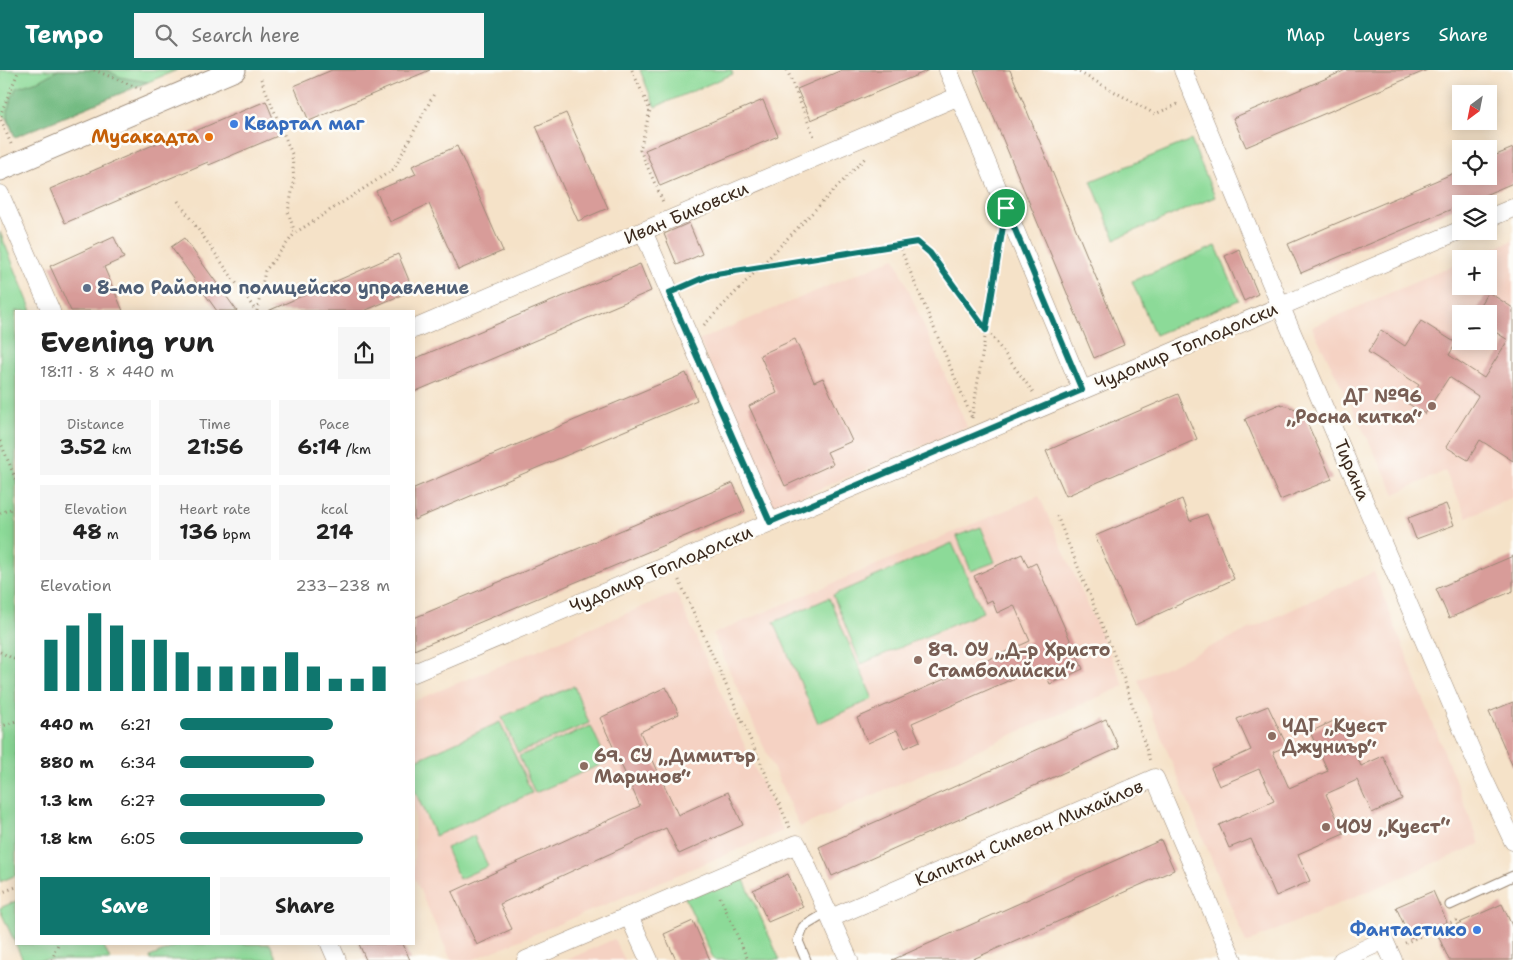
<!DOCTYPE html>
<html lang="en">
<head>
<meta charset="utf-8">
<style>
	:root { --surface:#fff; --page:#f6f6f6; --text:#222; --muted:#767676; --accent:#0f766e }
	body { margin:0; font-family:"Shantell Sans",sans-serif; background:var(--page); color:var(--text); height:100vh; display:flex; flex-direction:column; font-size:19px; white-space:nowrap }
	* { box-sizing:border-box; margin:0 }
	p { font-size:16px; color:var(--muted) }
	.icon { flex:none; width:28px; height:28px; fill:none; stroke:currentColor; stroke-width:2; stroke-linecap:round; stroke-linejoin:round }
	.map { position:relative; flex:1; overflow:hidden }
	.panel { position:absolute; left:15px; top:240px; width:400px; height:635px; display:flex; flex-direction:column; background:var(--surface); border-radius:0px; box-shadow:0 2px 12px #0003 }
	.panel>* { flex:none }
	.needle { width:32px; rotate:212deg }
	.fabs { position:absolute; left:1452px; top:15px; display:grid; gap:10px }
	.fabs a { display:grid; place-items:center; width:45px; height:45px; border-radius:0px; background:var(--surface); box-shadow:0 2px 12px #0003; font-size:25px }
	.pin { position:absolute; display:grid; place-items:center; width:42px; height:42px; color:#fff; margin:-21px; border:2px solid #fff; border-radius:50%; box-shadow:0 1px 5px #0007 }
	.round { display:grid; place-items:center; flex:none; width:52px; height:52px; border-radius:0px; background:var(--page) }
	.overview { display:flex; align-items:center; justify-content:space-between; height:85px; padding:0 25px }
	h1 { font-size:28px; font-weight:700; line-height:38px }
	.metrics { display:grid; grid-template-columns:repeat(3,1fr); gap:8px; height:85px; padding:5px 25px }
	.metrics div { display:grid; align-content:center; border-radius:0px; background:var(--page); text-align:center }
	.metrics b { font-size:21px; font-weight:700 }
	.metrics small { font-size:14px; font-weight:400 }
	.metrics p { font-size:14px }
	.chart { height:140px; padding:10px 25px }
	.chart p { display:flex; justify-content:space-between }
	.chart svg { width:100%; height:90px; margin-top:5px; stroke:var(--accent); stroke-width:6 }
	.action { display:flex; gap:10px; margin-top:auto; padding:10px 25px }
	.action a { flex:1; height:58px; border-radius:0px; background:var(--accent); color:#fff; font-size:20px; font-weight:700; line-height:58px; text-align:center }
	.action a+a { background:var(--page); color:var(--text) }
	ul { padding:0 25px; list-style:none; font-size:16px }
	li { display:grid; grid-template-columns:80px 60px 1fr; align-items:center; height:38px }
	li i { height:12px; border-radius:6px; background:var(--accent) }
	header { display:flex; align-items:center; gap:30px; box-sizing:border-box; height:70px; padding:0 25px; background:var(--accent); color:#fff }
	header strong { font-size:24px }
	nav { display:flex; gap:28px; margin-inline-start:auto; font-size:18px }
	.search { width:350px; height:45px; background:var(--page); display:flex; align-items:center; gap:12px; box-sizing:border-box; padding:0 18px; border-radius:0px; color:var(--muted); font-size:19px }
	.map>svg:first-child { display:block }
</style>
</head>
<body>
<header>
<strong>Tempo</strong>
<div class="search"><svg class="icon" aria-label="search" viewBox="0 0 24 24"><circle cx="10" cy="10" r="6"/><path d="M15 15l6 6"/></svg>Search here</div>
<nav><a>Map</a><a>Layers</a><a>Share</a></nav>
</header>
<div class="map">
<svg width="1513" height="890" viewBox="0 0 1513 890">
	<rect width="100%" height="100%" fill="#fdfcf7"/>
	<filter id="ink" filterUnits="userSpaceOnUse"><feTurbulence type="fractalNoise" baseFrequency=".02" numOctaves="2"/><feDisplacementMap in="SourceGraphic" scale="10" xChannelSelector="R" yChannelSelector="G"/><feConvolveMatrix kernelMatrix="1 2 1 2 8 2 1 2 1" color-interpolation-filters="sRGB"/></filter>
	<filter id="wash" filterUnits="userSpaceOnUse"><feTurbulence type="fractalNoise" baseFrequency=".0096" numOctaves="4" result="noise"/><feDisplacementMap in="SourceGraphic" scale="20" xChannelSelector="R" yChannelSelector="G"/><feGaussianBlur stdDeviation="1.12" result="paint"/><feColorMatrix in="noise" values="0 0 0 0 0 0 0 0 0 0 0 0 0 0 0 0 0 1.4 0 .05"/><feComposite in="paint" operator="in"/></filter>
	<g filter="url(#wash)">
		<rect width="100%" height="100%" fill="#f5e2c8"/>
		<g fill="#f5d2c3" fill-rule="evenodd">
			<path d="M1513,170V427L1467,447L1445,401L1395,424L1312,257L1461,192V216H1489V189H1469ZM1461,244H1489V271H1461Z"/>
			<polygon points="895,188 967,357 771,439 699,270"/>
			<polygon points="1039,426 1124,616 800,757 713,564"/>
			<polygon points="1374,502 1480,774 1246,873 1138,610"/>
			<polygon points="676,523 783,761 472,890 451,890 414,807 414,631"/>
			<polygon points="614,869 625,890 567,890"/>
		</g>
		<g fill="#8cda98" stroke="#64825b">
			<polygon points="0,0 177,0 15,67 7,48 0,43"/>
			<polygon points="640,0 731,0 733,4 655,37"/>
			<polygon points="1191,70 1215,127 1115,169 1091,111"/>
			<polygon points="0,162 32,241 16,241 16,805 0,812"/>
			<polygon points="1216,176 1239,230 1155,265 1132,211"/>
			<polygon points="981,457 995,492 971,501 957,466"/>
			<polygon points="952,473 983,542 861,594 833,525"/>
			<polygon points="829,528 873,629 818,653 774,552"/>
			<polygon points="574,616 589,653 518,683 502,647"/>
			<polygon points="500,652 532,723 435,766 414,719 414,691"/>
			<polygon points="591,656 607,692 535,723 519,686"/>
			<polygon points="474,766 488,796 459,809 446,778"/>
			<polygon points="739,799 780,890 714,890 683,823"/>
			<polygon points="16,831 16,874 103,874 110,890 23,890 0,840 0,838"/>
			<polygon points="181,874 270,874 277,890 151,890 150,887"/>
		</g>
		<path fill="#71ba80" stroke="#56724f" d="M58,0H107L120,7L148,12L15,67C5,43 6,41 16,18L38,11Z"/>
		<g id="blocks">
			<g fill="#d89c99">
				<polygon points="332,0 430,0 309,51 294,16"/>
				<polygon points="842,0 929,0 811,50 797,19"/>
				<polygon points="974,0 1010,0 1124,275 1094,288"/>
				<polygon points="1346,0 1427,0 1246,77 1233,48"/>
				<polygon points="763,30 778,66 660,116 645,80"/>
				<polygon points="266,31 280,65 209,95 208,92 65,153 50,119 167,69 169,72"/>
				<polygon points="566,43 608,138 578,151 536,56"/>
				<polygon points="457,76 503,181 458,200 429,134 390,152 376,121 416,104 412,96"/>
				<polygon points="1513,78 1513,113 1301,203 1288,174 1461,100 1461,106 1489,106 1489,88"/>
				<polygon points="689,153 702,184 677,195 664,164"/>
				<polygon points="114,167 124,188 104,197 123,241 71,241 50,196"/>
				<polygon points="184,168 237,241 217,241 171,177"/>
				<polygon points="1239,179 1258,224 1244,231 1225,186"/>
				<polygon points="398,184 413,220 364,241 268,241"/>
				<polygon points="640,194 651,221 414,322 414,289"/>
				<polygon points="1488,222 1513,238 1513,391 1480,370 1468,390 1446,377 1478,326 1449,307 1425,344 1407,333 1419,315 1368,282 1381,260 1405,276 1421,251 1456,273 1449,285 1484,308 1508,270 1489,258 1489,244 1474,244"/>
				<polygon points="795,269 814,312 823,308 852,371 827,382 833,394 785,416 749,336 777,323 760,285"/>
				<polygon points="686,303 697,330 414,450 414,418"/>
				<polygon points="1178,324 1197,369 1066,426 1046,381"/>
				<polygon points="1280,334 1302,341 1332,409 1280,430 1245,349"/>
				<polygon points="733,413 745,441 414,580 414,548"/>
				<polygon points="1182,429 1190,451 1207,444 1234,509 1135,555 1095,466"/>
				<polygon points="1446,434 1454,455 1416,469 1408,448"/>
				<polygon points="1022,484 1028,497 1036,493 1083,599 1050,614 1042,596 912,653 920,671 905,678 897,660 868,673 857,648 1030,571 1014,535 997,543 992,530 986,533 974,506"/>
				<polygon points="1513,486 1513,521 1449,548 1436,519"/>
				<polygon points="666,617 679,644 640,662 678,745 728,722 743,755 679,784 666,758 500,834 512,859 477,875 452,822 640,736 600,648"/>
				<polygon points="1513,632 1513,697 1489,642"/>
				<polygon points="1268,636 1287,676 1273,682 1289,718 1328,701 1310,662 1340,648 1361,696 1383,686 1402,729 1372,743 1357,710 1326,724 1344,764 1298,784 1310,811 1276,826 1251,769 1229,778 1219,755 1274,731 1259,699 1219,716 1211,698 1251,680 1237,649"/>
				<polygon points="1106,649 1119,678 832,806 819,777"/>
				<polygon points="1161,770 1174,800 1102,832 971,890 892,890"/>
				<polygon points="788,804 803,837 768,852 753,820"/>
				<polygon points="1433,821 1447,852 1410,868 1396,837"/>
				<polygon points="1502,834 1513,858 1513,890 1449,890 1437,863"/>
				<polygon points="693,851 710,890 676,890 664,864"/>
				<polygon points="359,874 403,874 410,890 366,890"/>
			</g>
		</g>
	</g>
	<g filter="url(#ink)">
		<use href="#blocks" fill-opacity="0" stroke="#988673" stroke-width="1"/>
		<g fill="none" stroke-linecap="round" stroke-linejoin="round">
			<defs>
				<g id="service">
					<polyline points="1450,835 1513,806"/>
					<polyline points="806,890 798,871 803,857 828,842"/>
				</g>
				<g id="minor">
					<polyline points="948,0 1082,320"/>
					<polyline points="1183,0 1286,249 1481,703 1513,771"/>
					<polyline points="0,124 51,241"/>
					<polyline points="1489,148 1513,138"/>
					<polyline points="643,161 770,452"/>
					<polyline points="414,259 959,26"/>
					<polyline points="414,603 1461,160"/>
					<polyline points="629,846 649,890"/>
					<polyline points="831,848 1155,708 1233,890"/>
					<polyline points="330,874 337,890"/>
					<polyline points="526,890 797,774 849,890"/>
					<polyline points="1342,890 1384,870 1393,890"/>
				</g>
				<polyline id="tertiary" points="0,100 235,0"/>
			</defs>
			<use href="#service" stroke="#988673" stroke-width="11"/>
			<use href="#minor" stroke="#988673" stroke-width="19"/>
			<use href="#tertiary" stroke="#988673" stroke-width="23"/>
			<g stroke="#988673" stroke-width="3" stroke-dasharray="1 4" stroke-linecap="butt">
				<polyline points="94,0 141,19"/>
				<polyline points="632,0 650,40 640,80 663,132"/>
				<polyline points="787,0 815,69"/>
				<polyline points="1075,0 1155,44 1178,34"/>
				<polyline points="261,9 292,84 294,112 288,142 295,163"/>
				<polyline points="11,74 1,50 1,43 19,0"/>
				<polyline points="178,131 256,241"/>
				<polyline points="899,175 972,348"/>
				<polyline points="685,216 710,205 917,173 930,183 1033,322"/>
				<polyline points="257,241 265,201 295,163 394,99 434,24"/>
				<polyline points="704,255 866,87"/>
				<polyline points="972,348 1000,174"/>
				<polyline points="0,371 16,410"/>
				<polyline points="0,443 16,437"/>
				<polyline points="1057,446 1124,609 1150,691"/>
				<polyline points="679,510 790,758"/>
				<polyline points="0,582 16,590"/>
				<polyline points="0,657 16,651"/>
				<polyline points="0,823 16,817"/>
				<polyline points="720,827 748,890"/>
				<polyline points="1405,873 1456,850 1455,848"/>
				<polyline points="52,890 58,874"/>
			</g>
			<use href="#service" stroke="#fff" stroke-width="9"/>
			<use href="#minor" stroke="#fff" stroke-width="18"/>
			<use href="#tertiary" stroke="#fff" stroke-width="21"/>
		</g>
	</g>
	<g fill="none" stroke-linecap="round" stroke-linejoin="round" filter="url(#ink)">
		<defs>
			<polygon id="route" points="1006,138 1082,320 770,452 669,223 710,205 917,172 930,183 986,260"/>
		</defs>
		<use href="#route" stroke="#fff" stroke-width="10"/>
		<use href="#route" stroke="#0f766e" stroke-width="6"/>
	</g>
	<g fill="#3f7fe0" stroke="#fdfcf7" stroke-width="2">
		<circle cx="234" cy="54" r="5"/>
		<circle cx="1477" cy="860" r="5"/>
	</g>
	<circle fill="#e8710a" stroke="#fdfcf7" stroke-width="2" cx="209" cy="67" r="5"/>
	<circle fill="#5c6f8a" stroke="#fdfcf7" stroke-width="2" cx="87" cy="218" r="5"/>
	<g fill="#8d6e63" stroke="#fdfcf7" stroke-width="2">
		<circle cx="1432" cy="336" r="5"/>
		<circle cx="918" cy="590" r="5"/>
		<circle cx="1272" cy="666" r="5"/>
		<circle cx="584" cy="696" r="5"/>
		<circle cx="1326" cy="757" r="5"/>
	</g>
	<g text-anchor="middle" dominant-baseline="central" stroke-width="5" stroke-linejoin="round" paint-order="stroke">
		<g font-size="18" font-weight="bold" fill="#366cbe" stroke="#fdfcf7" text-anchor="start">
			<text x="244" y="54">Квартал маг</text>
			<text x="1467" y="860" text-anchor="end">Фантастико</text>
		</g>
		<g font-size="18" font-weight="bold" fill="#c56008" stroke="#fdfcf7" text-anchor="end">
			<text x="199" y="67">Мусакадта</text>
		</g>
		<g font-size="18" fill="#3b2a1e" stroke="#fdfcf7">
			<text transform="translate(686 143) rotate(-23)">Иван Биковски</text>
			<text transform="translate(1186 276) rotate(-23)">Чудомир Топлодолски</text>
			<text transform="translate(1352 400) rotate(67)">Тирана</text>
			<text transform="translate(661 499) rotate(-23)">Чудомир Топлодолски</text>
			<text transform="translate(1029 763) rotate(-23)">Капитан Симеон Михайлов</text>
		</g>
		<g font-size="18" font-weight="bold" fill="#4e5e75" stroke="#fdfcf7" text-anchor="start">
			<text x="97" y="218">8-мо Районно полицейско управление</text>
		</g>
		<g font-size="18" font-weight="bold" fill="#785e54" stroke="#fdfcf7" text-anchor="start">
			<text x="1422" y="326" text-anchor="end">ДГ №96<tspan x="1422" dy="21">„Росна китка“</tspan></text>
			<text x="928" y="580">89. ОУ „Д-р Христо<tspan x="928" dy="21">Стамболийски“</tspan></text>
			<text x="1282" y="656">ЧДГ „Куест<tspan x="1282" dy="21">Джуниър“</tspan></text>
			<text x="594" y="686">69. СУ „Димитър<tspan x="594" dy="21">Маринов“</tspan></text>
			<text x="1336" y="757">ЧОУ „Куест“</text>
		</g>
	</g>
</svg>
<div class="fabs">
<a><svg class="needle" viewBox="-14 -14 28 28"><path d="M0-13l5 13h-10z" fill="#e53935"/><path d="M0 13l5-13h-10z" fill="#767676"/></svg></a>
<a><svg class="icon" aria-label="locate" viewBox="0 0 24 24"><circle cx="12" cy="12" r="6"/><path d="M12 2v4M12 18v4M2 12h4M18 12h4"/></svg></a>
<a><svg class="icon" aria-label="layers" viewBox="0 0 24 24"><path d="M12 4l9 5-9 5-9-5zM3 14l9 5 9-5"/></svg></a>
<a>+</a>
<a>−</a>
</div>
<div class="pin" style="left:1006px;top:138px;background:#1e9e55"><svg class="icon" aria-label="arrive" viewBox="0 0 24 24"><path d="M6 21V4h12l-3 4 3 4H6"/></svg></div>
<section class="panel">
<div class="overview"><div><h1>Evening run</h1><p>18:11 · 8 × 440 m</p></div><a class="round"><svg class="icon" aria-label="share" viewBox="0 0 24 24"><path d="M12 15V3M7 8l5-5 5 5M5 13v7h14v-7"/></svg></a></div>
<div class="metrics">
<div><p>Distance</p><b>3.52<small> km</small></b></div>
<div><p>Time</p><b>21:56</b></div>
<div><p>Pace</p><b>6:14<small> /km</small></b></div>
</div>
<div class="metrics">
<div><p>Elevation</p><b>48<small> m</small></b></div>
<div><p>Heart rate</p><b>136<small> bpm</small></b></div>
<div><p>kcal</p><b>214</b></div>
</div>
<div class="chart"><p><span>Elevation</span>233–238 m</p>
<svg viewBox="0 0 160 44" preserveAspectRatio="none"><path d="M5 44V19M15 44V12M25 44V6M35 44V12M45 44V19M55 44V19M65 44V25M75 44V32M85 44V32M95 44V32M105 44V32M115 44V25M125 44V32M135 44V38M145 44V38M155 44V32"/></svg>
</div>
<ul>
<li><b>440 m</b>6:21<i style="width:73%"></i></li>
<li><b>880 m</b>6:34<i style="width:64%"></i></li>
<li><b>1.3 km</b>6:27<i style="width:69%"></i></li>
<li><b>1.8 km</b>6:05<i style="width:87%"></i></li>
</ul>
<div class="action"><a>Save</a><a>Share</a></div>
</section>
</div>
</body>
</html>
